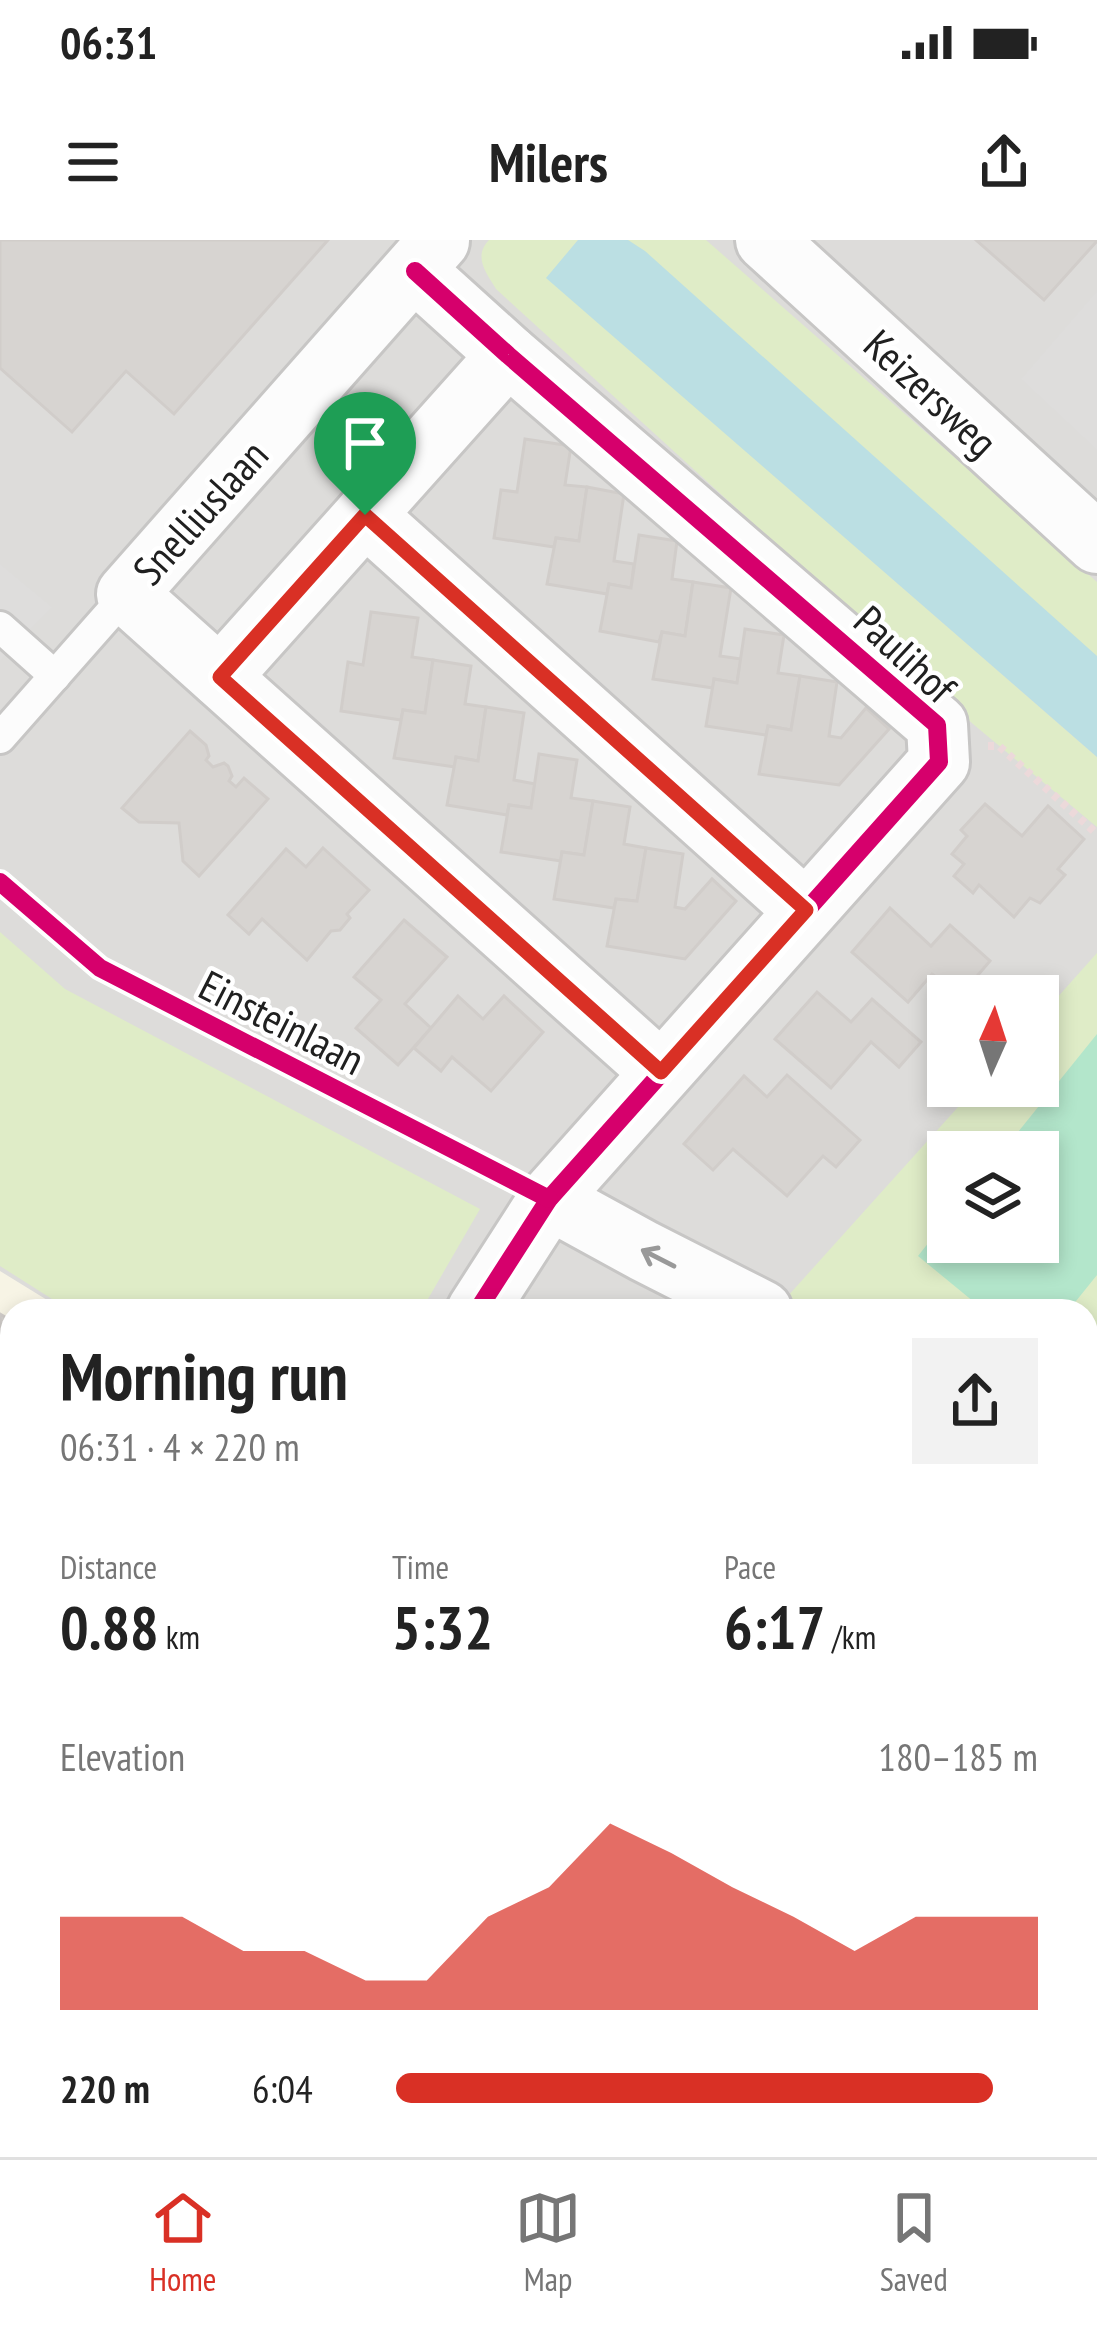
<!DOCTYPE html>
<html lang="en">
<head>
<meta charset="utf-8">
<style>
	:root { --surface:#fff; --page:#f2f2f2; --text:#222; --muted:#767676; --line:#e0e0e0; --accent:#d93025 }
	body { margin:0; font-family:"PT Sans Narrow",sans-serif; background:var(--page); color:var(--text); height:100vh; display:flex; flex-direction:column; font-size:45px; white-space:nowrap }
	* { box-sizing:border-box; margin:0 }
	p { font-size:39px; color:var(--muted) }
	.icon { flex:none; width:66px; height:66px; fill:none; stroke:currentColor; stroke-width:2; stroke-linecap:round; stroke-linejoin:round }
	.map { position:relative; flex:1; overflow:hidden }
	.panel { position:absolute; left:0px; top:1059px; width:1098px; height:858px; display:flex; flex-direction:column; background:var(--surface); border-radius:36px 36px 0 0; box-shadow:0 6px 18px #0003 }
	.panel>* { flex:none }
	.needle { width:78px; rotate:3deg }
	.buttons { position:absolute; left:927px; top:735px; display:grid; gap:24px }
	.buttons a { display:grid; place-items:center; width:132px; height:132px; border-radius:0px; background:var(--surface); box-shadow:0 6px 18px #0003; font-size:60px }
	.pin { position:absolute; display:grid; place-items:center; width:102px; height:102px; color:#fff; margin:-123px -51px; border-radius:50% 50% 50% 0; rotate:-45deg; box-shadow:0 0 12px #0007 }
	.pin .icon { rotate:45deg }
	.round { display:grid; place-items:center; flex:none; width:126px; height:126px; border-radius:0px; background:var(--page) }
	.overview { display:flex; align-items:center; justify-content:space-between; height:204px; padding:0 60px }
	h1 { font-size:66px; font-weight:800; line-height:90px }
	.metrics { display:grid; grid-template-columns:repeat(3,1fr); gap:18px; height:204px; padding:12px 60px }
	.metrics div { display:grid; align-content:center }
	.metrics b { font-size:60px; font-weight:800 }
	.metrics small { font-size:33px; font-weight:400 }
	.metrics p { font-size:33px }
	.chart { height:336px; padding:24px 60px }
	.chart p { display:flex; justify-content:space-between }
	.chart svg { width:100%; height:216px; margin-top:12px; fill:var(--accent); opacity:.7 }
	ul { padding:0 60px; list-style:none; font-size:39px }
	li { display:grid; grid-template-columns:192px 144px 1fr; align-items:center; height:90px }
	li i { height:30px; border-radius:15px; background:var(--accent) }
	.status { display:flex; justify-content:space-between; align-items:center; height:84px; padding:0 60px; background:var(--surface); direction:ltr }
	.status svg { height:33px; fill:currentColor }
	header { display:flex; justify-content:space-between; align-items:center; height:156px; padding:0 60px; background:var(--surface); font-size:54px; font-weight:800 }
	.menu { display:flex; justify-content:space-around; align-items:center; height:168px; border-top:3px solid var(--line); background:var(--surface); font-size:33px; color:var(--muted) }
	.menu a { display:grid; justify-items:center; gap:6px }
	.menu .on { color:var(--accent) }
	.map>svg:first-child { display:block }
</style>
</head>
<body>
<div class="status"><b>06:31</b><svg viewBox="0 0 49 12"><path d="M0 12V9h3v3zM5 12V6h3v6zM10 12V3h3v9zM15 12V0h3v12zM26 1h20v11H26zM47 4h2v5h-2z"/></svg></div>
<header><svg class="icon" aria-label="menu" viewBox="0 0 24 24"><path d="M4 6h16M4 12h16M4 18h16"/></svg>Milers<svg class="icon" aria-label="share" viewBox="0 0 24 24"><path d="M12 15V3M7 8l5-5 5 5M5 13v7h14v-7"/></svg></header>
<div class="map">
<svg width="1097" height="1917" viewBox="0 0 1097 1917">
	<rect width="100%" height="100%" fill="#eeece9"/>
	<path fill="#dddcda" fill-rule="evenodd" d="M0,0H1097V1917H0ZM948,756H1038V846H948ZM948,912H1038V1002H948ZM12,1071H1086V1905H12Z"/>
	<polygon fill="#f7f4e5" points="0,1031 65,1071 12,1071 12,1631 0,1652"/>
	<g fill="#dfecc7" fill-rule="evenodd">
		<path d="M489,0H578L547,38L1097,517V587L973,484L496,49C486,32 473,17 489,0Z"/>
		<polygon points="620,0 706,0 1097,342 1097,421"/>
		<polygon points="0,692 65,749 480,969 421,1071 71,1071 0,1026"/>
		<path d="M1097,713V1138L1086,1131V1071H817L787,1057L977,846H1038V779ZM948,912H1038V1002H948Z"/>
	</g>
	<polygon fill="#b3e6cb" points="1097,794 1097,1035 1068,1071 985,1071 918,1016 948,978 948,1002 1038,1002 1038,912 1002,912"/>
	<g fill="#dedddc">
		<polygon points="1097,51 1097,210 1021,139"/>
		<polygon points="0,324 52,367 0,421"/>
	</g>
	<polygon fill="#bbdfe3" points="578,0 628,0 645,11 1097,416 1097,517 546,38"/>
	<g fill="#d7d4d1" stroke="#d1cdca" stroke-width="3">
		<polygon points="0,0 328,0 174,174 126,131 72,192 0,128"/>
		<polygon points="976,0 1097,0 1097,1 1044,60"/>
		<polygon points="525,199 571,206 565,245 587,247 579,301 556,298 554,307 494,298 501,250 517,252"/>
		<polygon points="587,247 624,254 614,321 634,324 631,348 609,344 607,354 547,344 556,298 579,301"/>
		<polygon points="639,295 677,301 672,339 693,342 685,396 662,392 659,402 600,391 609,344 631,348"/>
		<polygon points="693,342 731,348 720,416 741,419 737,443 714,439 713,448 653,439 662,392 685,396"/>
		<polygon points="371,372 418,378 412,417 433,420 425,473 403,470 401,480 341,471 348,422 363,425"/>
		<polygon points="745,389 784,395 778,433 800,436 791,490 768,486 766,495 706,486 714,439 737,443"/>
		<polygon points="433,420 471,426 465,464 486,467 478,521 456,517 455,527 394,518 403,470 425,473"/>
		<polygon points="800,436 837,442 829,496 841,498 866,468 889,489 839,545 759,534 768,486 791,490"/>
		<polygon points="486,467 524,473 514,540 535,544 531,568 509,565 507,575 447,565 456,517 478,521"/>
		<polygon points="190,491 206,505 209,516 206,520 213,527 224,523 228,526 232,536 229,541 236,547 244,538 268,559 199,636 183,621 179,583 139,582 122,568"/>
		<polygon points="539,514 577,520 571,558 593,561 584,615 562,612 561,621 501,612 509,565 531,568"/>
		<polygon points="593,561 630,567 624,604 646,608 637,661 616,659 614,668 554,659 562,612 584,615"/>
		<polygon points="985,564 1022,596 1048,566 1084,599 1058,629 1065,635 1040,663 1030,658 1014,677 979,645 973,653 954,636 964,624 952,614 967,596 961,590"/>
		<polygon points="323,608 369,650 347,674 350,678 340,690 331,691 307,720 262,679 249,694 228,675 286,609 306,627"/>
		<polygon points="646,608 683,614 675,667 685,669 712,639 736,661 685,719 607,706 616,659 637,661"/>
		<polygon points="890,668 931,706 950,685 990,721 960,756 932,734 908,762 852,712"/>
		<polygon points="404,680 447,717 405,764 431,788 398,825 356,788 381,760 354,737"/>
		<polygon points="817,752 851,782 872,759 921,802 899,827 871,802 831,848 775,799"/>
		<polygon points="458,756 483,779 504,756 543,792 491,851 452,817 441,831 414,808"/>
		<polygon points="787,835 860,900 836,927 823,916 787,956 733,909 713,930 684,904 744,836 767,857"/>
		<polygon points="0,1074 12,1081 12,1375 9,1380 12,1382 12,1409 4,1422 0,1420"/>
		<polygon points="1086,1463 1097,1472 1097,1531 1086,1522"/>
		<polygon points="1086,1522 1097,1531 1097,1555 1086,1568"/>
		<polygon points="39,1905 106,1905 126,1917 37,1917 33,1914"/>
		<polygon points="721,1905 760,1905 774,1917 711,1917"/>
		<polygon points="760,1905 808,1905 798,1917 774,1917"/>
	</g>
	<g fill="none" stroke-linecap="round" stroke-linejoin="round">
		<defs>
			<g id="service">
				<polyline points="0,387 55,436"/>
				<polyline points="0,498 127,354"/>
			</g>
			<g id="minor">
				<polyline points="766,0 1097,303"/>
				<polyline points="439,1 127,354 661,832"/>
				<polyline points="415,31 508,115 937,485 939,522 549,959 477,1071"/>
				<polyline points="365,275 805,670"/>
				<polyline points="220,437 508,115"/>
				<polyline points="549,959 644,1011 762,1071"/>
				<polyline points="1086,1236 1097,1242"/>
				<polyline points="0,1818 12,1796"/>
			</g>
			<g id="tertiary">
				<polyline points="1086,1291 1097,1277"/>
				<polyline points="571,1917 581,1905"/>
			</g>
		</defs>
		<use href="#service" stroke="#c7c6c5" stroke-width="36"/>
		<use href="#minor" stroke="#c7c6c5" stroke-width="66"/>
		<use href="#tertiary" stroke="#c7c6c5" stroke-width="72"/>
		<g stroke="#ecd9da" stroke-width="8" stroke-dasharray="6 6" stroke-linecap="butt">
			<polyline points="988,506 999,506 1097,594"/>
			<polyline points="298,1905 312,1917"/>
			<polyline points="490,1911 497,1917"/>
		</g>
		<use href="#service" stroke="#fcfcfc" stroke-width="30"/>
		<use href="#minor" stroke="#fcfcfc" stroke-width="60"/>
		<use href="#tertiary" stroke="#fcfcfc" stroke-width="66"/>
		<defs>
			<g id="cycleway">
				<polyline points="415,31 508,115 937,485 939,522 549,959 477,1071"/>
				<polyline points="0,642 100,728 549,959"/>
			</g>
		</defs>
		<use href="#cycleway" stroke="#fff" stroke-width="26"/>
		<use href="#cycleway" stroke="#d6006c" stroke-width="18"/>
	</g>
	<defs><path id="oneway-shaft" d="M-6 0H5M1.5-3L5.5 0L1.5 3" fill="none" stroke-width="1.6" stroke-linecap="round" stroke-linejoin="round" transform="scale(3)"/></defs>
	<use stroke="#999" href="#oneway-shaft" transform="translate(658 1018) rotate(-153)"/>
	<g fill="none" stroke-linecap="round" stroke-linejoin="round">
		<defs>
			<polygon id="route" points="365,275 806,670 661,832 220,437"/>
		</defs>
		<use href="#route" stroke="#fff" stroke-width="24"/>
		<use href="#route" stroke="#d93025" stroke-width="15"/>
	</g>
	<g text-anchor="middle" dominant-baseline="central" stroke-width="9" stroke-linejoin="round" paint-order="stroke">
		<g font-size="42" fill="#202020" stroke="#fff">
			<text transform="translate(931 153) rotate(43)">Keizersweg</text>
			<text transform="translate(200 272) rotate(-48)">Snelliuslaan</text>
			<text transform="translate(905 414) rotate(43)">Paulihof</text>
			<text transform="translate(282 782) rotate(27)">Einsteinlaan</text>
		</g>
	</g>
</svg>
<div class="buttons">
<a><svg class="needle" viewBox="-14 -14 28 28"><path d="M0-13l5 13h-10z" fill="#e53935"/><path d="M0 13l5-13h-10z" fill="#767676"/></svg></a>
<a><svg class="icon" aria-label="layers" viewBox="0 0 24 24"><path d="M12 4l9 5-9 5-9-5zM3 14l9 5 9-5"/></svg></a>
</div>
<div class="pin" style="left:365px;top:275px;background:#1e9e55"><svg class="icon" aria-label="arrive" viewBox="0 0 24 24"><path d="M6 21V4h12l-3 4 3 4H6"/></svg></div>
<section class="panel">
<div class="overview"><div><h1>Morning run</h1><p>06:31 · 4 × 220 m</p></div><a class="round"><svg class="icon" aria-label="share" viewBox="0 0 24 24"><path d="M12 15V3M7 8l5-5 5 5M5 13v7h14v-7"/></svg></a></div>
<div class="metrics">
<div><p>Distance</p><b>0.88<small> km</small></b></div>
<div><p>Time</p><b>5:32</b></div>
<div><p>Pace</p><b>6:17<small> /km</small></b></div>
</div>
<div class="chart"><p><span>Elevation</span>180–185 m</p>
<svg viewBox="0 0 160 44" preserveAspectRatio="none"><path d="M0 44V25L10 25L20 25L30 32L40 32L50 38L60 38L70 25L80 19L90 6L100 12L110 19L120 25L130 32L140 25L150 25L160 25V44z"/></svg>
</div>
<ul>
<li><b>220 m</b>6:04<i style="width:93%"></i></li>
</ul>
</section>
</div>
<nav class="menu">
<a class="on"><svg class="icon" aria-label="home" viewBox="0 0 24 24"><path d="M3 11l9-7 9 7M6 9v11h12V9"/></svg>Home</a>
<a><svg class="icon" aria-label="map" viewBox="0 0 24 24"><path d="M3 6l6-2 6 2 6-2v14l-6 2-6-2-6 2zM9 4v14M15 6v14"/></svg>Map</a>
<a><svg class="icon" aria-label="saved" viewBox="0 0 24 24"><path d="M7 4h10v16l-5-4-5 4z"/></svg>Saved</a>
</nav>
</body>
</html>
